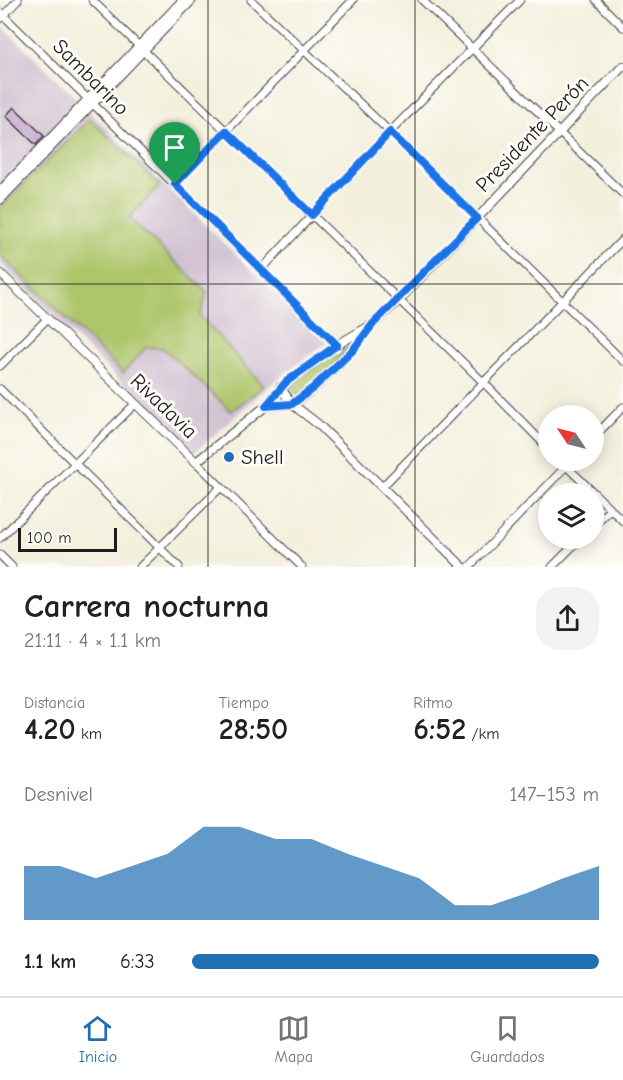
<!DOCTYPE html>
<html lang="es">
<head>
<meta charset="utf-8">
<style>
	:root { --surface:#fff; --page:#f2f2f2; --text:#202124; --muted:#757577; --line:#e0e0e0; --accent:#1f6fb2 }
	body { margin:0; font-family:"Comic Neue",sans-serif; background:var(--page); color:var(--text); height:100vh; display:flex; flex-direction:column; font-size:22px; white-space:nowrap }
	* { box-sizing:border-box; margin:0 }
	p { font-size:20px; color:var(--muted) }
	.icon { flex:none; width:33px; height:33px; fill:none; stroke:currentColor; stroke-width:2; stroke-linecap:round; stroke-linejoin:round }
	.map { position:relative; height:567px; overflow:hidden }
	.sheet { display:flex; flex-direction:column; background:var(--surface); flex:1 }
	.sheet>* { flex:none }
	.needle { width:39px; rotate:305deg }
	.fabs { position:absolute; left:538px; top:405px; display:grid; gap:12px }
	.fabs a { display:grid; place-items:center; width:66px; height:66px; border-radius:50%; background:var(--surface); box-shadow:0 3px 15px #0003; font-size:30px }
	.scale { position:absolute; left:18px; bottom:15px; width:99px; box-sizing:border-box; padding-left:6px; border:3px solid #1c1c1c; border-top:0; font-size:16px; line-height:21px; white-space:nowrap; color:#1c1c1c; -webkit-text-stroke:4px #fdfcf7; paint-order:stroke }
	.pin { position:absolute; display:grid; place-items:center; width:51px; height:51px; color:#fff; margin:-62px -26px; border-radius:50% 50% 50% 0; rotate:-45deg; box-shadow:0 0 6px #0007 }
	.pin .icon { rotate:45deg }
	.round { display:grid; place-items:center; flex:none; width:63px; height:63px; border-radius:24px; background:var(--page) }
	.summary { display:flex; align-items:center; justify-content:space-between; height:102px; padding:0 24px }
	h1 { font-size:33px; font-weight:700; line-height:45px }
	.stats { display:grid; grid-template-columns:repeat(3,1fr); gap:9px; height:102px; padding:6px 24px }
	.stats div { display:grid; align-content:center }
	.stats b { font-size:30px; font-weight:700 }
	.stats small { font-size:16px; font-weight:400 }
	.stats p { font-size:16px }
	.chart { height:168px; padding:12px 24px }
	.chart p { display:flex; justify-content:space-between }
	.chart svg { width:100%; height:108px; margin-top:6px; fill:var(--accent); opacity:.7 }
	ul { padding:0 24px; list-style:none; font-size:20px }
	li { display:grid; grid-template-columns:96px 72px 1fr; align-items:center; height:45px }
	li i { height:15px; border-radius:8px; background:var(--accent) }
	.menu { display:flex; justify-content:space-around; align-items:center; height:84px; border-top:2px solid var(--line); background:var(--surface); font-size:16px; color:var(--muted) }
	.menu a { display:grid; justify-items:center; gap:3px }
	.menu .active { color:var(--accent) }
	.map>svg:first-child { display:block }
</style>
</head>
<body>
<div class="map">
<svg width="623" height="567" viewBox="0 0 623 567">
	<rect width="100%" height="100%" fill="#fdfcf7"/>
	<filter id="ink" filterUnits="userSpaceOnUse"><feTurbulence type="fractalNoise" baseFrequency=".0167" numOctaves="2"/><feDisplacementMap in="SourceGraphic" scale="12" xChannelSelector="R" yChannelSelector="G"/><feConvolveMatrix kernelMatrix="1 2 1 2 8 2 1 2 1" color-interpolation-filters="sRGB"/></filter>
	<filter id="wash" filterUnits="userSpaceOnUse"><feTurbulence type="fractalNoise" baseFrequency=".008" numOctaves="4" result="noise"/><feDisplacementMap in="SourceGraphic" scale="24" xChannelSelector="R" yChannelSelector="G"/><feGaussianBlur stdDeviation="1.35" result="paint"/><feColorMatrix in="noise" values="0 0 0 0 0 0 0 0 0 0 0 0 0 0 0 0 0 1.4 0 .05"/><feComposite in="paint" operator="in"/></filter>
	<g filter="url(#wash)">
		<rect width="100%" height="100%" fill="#f4f0de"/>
		<polygon fill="#cfbdcf" points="0,24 326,343 275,381 194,453 0,263"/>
		<g fill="#aec56a" stroke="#657043" stroke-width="1.5">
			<polygon points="90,119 160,185 129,218 207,292 200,316 264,386 231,411 163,348 146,347 123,373 0,255 0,208"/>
			<polygon points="345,350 336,363 298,396 290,386 324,360"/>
		</g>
		<g id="blocks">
			<polygon fill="#c19bcd" points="14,107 44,136 36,145 6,116"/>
		</g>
	</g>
	<g filter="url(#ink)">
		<use href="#blocks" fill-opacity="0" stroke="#3c3c39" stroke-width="1.5"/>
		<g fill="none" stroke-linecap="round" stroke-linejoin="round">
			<defs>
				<g id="minor">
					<polyline points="92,0 484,383 549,449"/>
					<polyline points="251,0 390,132 623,361"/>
					<polyline points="422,0 623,194"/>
					<polyline points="596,0 623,27"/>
					<polyline points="0,12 337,345"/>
					<polyline points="0,19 18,0"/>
					<polyline points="175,184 353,0"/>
					<polyline points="261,270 390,132 520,0"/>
					<polyline points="0,366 47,319"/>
					<polyline points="0,389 179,567"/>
					<polyline points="594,437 623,407"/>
					<polyline points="560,460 623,521"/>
					<polyline points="196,462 302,567"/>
					<polyline points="382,487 623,239"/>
					<polyline points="594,525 610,509"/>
					<polyline points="0,538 135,404"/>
					<polyline points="0,555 12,567"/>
					<polyline points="140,567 221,487"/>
					<polyline points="469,567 572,460"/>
					<polyline points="552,567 581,538"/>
				</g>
				<g id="tertiary">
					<polyline points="0,191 183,0"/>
					<polyline points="0,200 192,0"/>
					<polyline points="0,273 196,462 266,406 287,382 337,345 373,324 399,300 623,66"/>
					<polyline points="280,387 292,404 319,425 463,567"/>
					<path d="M266,406C274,405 283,406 290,404C308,399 356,345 369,329"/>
				</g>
			</defs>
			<use href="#minor" stroke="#3c3c39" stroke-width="9"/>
			<use href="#tertiary" stroke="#3c3c39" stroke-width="10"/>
			<use href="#minor" stroke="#fff" stroke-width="7"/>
			<use href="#tertiary" stroke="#fff" stroke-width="8"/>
		</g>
	</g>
	<g fill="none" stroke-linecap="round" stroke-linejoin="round" filter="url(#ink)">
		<defs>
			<polygon id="route" points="226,131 312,215 390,132 477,218 373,324 353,350 313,388 292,404 266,406 286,382 337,345 175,184"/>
		</defs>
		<use href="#route" stroke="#fff" stroke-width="12"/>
		<use href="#route" stroke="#1a73e8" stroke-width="8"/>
	</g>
	<path fill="none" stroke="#1c1c1c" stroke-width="1.5" stroke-opacity="0.55" d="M208,0V567M415,0V567M0,284H623"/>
	<circle fill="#1f6fb2" stroke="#fdfcf7" stroke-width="2" cx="229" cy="457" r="6"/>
	<g text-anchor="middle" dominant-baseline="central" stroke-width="6" stroke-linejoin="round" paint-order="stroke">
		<g font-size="21" fill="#1c1c1c" stroke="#fdfcf7">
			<text transform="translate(91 77) rotate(45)">Sambarino</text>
			<text transform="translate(532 134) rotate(-46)">Presidente Perón</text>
			<text transform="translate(164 406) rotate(44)">Rivadavia</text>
		</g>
		<g font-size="21" fill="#1c1c1c" stroke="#fdfcf7" text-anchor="start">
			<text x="241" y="457">Shell</text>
		</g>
	</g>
</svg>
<div class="fabs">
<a><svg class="needle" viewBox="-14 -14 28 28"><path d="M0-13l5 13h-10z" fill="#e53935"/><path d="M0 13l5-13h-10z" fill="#757577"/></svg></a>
<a><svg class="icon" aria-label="layers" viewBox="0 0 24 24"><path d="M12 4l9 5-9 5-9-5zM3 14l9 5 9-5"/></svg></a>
</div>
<div class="scale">100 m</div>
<div class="pin" style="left:175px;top:184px;background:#1e9e55"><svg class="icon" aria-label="arrive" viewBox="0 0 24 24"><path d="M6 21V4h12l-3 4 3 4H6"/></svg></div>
</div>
<section class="sheet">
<div class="summary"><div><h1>Carrera nocturna</h1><p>21:11 · 4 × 1.1 km</p></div><a class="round"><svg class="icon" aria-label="share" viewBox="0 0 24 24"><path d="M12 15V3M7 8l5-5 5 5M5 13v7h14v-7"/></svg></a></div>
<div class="stats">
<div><p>Distancia</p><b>4.20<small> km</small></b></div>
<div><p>Tiempo</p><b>28:50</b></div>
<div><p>Ritmo</p><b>6:52<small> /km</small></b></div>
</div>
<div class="chart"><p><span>Desnivel</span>147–153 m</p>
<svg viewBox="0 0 160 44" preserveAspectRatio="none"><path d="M0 44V22L10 22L20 27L30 22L40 17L50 6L60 6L70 11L80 11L90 17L100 22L110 27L120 38L130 38L140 33L150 27L160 22V44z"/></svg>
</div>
<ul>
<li><b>1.1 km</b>6:33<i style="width:100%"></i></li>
</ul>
</section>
<nav class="menu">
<a class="active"><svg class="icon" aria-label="home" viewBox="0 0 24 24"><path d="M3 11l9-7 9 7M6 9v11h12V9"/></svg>Inicio</a>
<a><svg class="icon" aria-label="map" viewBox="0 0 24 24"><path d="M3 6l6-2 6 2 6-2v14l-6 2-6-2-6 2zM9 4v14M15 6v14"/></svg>Mapa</a>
<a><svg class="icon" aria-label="saved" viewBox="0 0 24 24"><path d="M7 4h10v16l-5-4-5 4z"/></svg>Guardados</a>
</nav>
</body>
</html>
